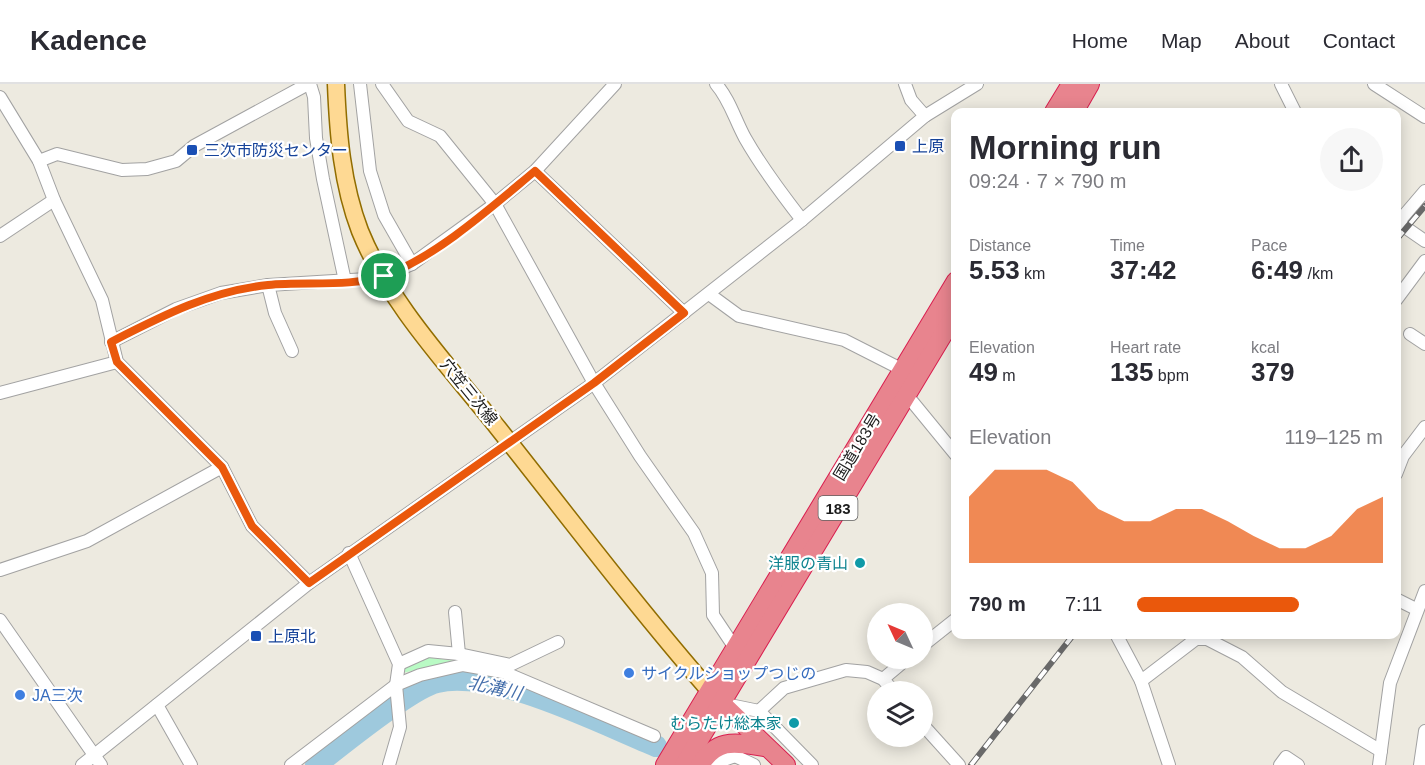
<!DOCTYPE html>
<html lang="en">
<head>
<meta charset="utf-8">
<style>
	:root { --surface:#fff; --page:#f7f7f7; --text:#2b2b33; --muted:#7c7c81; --line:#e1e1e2; --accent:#ea580c }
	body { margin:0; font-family:Arial,"Noto Sans JP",sans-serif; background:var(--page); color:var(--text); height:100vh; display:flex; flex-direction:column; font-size:22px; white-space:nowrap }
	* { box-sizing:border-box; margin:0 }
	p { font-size:20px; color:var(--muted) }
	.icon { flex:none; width:33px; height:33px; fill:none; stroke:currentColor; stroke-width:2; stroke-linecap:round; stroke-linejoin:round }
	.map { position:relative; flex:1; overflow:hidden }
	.side { position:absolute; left:951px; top:24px; width:450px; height:531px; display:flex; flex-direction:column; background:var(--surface); border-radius:12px; box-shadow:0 3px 15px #0003 }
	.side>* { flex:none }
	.needle { width:39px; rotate:314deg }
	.buttons { position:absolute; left:867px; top:519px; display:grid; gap:12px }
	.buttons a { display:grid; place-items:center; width:66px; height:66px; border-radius:50%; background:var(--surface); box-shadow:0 3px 15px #0003; font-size:30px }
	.pin { position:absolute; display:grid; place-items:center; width:51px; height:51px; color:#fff; margin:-26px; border:3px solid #fff; border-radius:50%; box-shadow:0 2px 6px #0007 }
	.round { display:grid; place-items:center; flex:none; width:63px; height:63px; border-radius:32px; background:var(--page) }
	.summary { display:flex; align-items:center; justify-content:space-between; height:102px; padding:0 18px }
	h1 { font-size:33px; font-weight:700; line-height:45px }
	.figures { display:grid; grid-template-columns:repeat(3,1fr); gap:9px; height:102px; padding:6px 18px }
	.figures div { display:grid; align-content:center }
	.figures b { font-size:26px; font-weight:700 }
	.figures small { font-size:16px; font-weight:400 }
	.figures p { font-size:16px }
	.chart { height:168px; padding:12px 18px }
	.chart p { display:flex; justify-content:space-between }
	.chart svg { width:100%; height:108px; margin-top:6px; fill:var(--accent); opacity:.7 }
	ul { padding:0 18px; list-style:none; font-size:20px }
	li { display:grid; grid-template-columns:96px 72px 1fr; align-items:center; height:45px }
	li i { height:15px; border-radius:8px; background:var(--accent) }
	header { display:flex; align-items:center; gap:36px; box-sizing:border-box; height:84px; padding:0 30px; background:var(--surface); border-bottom:2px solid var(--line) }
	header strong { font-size:28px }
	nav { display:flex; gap:33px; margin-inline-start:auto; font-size:21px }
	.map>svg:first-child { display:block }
</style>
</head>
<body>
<header>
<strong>Kadence</strong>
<nav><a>Home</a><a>Map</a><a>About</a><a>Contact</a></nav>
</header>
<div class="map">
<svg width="1425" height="681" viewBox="0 0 1425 681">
	<rect width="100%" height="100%" fill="#edeae0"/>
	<polygon fill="#b9fac4" points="424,573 456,577 398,590 399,580"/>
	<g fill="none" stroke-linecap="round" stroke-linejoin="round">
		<path stroke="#9ec9dd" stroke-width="22" d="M316,681C340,662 411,604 437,598C493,584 602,640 656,662"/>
		<defs>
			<g id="minor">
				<polyline points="310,0 314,13 316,54 323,95 345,197"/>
				<polyline points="360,0 370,87 384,131 412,180"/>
				<polyline points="382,0 408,37 440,52 495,120 594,299 640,372 694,449 712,489 713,531 735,564"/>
				<path d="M716,0C730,16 735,36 745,54C762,84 781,109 802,136"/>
				<polyline points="905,0 911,16 925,32"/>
				<polyline points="1281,0 1295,28"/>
				<polyline points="1374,0 1425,33"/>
				<polyline points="0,13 39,77 54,116 102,216 117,278 222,383 252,442 309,499"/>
				<polyline points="39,77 57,70 122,86 147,85 176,77 194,62 308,0"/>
				<polyline points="535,87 684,229"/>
				<polyline points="1396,137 1425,157"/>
				<polyline points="1396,141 1425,107"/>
				<polyline points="0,152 54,116"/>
				<polyline points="268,201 275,229 292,267"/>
				<polyline points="709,210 739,232 844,256 909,289"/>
				<polyline points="1396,216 1425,177"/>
				<polyline points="1410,250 1425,260"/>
				<polyline points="111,258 176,225 221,209 268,201 367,195 384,192 412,180 495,120 535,87 615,0"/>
				<polyline points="0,309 117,278"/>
				<polyline points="906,310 956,371"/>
				<polyline points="1396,390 1403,372 1425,343"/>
				<polyline points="349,469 399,580 396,601 400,643 389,681"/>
				<polyline points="0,486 87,457 222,383"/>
				<polyline points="1396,515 1416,525"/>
				<polyline points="455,528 459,570"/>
				<polyline points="0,536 101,681"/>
				<polyline points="1116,550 1141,597 1196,555 1207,555 1242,573 1282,608 1381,667"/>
				<polyline points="922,562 956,535"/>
				<polyline points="399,580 428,567 459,570 510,581 558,558"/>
				<polyline points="883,595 908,574"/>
				<polyline points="1141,597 1169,681"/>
				<polyline points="725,620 759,627 812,681"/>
				<polyline points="157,621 191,681"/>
				<polyline points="759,627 784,604 846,586 867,588 883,595 894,608"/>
				<polyline points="922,640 959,681"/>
				<polyline points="82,681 309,499 594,299 802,136 925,32 977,0"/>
				<polyline points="291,681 396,601 420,591 463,581 503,588 654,652"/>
				<polyline points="710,681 735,672 754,681"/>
				<polyline points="1280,681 1286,673 1298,681"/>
				<polyline points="1379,681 1390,599 1425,507"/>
				<polyline points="1420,681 1425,647"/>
			</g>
			<path id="major" d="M336,0C338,50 342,100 360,147C390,221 449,282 498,344C567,431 635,521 708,605"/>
			<g id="highway">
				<polyline points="1054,28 1071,0"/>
				<polyline points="1074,28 1090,0"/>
				<polyline points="713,611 786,681"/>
				<polyline points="665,681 956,197"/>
				<polyline points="684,681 956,229"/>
				<path d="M700,681C718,653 736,659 765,663"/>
			</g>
		</defs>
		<use href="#minor" stroke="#a2a2a2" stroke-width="14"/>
		<use href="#major" stroke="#916d00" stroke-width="19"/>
		<use href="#highway" stroke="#d91e4f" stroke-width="20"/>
		<use href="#minor" stroke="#fff" stroke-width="12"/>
		<use href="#major" stroke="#fed993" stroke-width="16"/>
		<use href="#highway" stroke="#e8848e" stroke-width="18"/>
		<defs>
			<g id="rail">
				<polyline points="1396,156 1425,122"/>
				<polyline points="971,681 1074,550"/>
			</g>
		</defs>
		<use href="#rail" stroke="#696969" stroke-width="6"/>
		<use href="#rail" stroke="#fff" stroke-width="4" stroke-dasharray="11" stroke-linecap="butt"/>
	</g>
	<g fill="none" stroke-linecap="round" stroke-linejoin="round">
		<defs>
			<path id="route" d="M535,87L684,229L594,299L309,499L252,442L222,383L117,278L111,258C162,232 210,207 268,201C306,197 350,204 386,191C436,173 494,121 535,87Z"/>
		</defs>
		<use href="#route" stroke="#fff" stroke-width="12"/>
		<use href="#route" stroke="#ea580c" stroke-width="8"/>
	</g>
	<g fill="#1a4fb4" stroke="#fff" stroke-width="2">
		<rect x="894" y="56" width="12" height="12" rx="3"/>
		<rect x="186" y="60" width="12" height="12" rx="3"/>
		<rect x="250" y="546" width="12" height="12" rx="3"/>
	</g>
	<g fill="#0f9aa8" stroke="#fff" stroke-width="2">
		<circle cx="860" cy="479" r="6"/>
		<circle cx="794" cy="639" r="6"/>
	</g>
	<g fill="#3f7fe0" stroke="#fff" stroke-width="2">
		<circle cx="629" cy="589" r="6"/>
		<circle cx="20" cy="611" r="6"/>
	</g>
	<g text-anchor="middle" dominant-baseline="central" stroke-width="4.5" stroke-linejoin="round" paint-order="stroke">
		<rect fill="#fff" stroke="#5f5f5f" stroke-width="1.5" x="818.5" y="412" width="39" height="24" rx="4.5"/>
		<g font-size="15" font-weight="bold" fill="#1b1b1b">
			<text x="838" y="424">183</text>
		</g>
		<g font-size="16" fill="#164399" stroke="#fff" text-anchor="start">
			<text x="912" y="62">上原</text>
			<text x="204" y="66">三次市防災センター</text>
			<text x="268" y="552">上原北</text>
		</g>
		<g font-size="16" fill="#1b1b1b" stroke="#fff">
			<text transform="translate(469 308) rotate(51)">穴笠三次線</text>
			<text transform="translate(857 363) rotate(-59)">国道183号</text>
		</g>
		<g font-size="16" fill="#0d838f" stroke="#fff" text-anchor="end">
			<text x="848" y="479">洋服の青山</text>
			<text x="782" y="639">むらたけ総本家</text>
		</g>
		<g font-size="16" fill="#366cbe" stroke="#fff" text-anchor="start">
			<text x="641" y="589">サイクルショップつじの</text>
			<text x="32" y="611">JA三次</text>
		</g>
		<g font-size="18" font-style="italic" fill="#4670ac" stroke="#fff">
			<text transform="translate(495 604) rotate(13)">北溝川</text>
		</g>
	</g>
</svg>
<div class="buttons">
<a><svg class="needle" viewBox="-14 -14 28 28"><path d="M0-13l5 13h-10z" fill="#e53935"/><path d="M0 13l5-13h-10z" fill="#7c7c81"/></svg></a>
<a><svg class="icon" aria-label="layers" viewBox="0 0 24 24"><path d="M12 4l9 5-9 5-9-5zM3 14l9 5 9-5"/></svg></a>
</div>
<div class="pin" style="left:384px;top:192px;background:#1e9e55"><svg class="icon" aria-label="arrive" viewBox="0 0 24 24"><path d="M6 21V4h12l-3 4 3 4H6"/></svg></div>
<section class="side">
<div class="summary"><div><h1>Morning run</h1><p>09:24 · 7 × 790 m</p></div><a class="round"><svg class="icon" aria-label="share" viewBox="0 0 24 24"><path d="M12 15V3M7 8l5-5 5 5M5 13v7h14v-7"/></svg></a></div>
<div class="figures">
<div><p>Distance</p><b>5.53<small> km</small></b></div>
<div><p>Time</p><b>37:42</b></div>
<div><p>Pace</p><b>6:49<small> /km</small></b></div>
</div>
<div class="figures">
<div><p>Elevation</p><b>49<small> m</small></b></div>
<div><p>Heart rate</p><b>135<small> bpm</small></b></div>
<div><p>kcal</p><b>379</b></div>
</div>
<div class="chart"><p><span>Elevation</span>119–125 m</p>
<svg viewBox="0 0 160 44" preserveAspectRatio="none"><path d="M0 44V17L10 6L20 6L30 6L40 11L50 22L60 27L70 27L80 22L90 22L100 27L110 33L120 38L130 38L140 33L150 22L160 17V44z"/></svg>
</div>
<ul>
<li><b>790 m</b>7:11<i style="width:66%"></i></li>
</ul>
</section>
</div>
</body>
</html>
